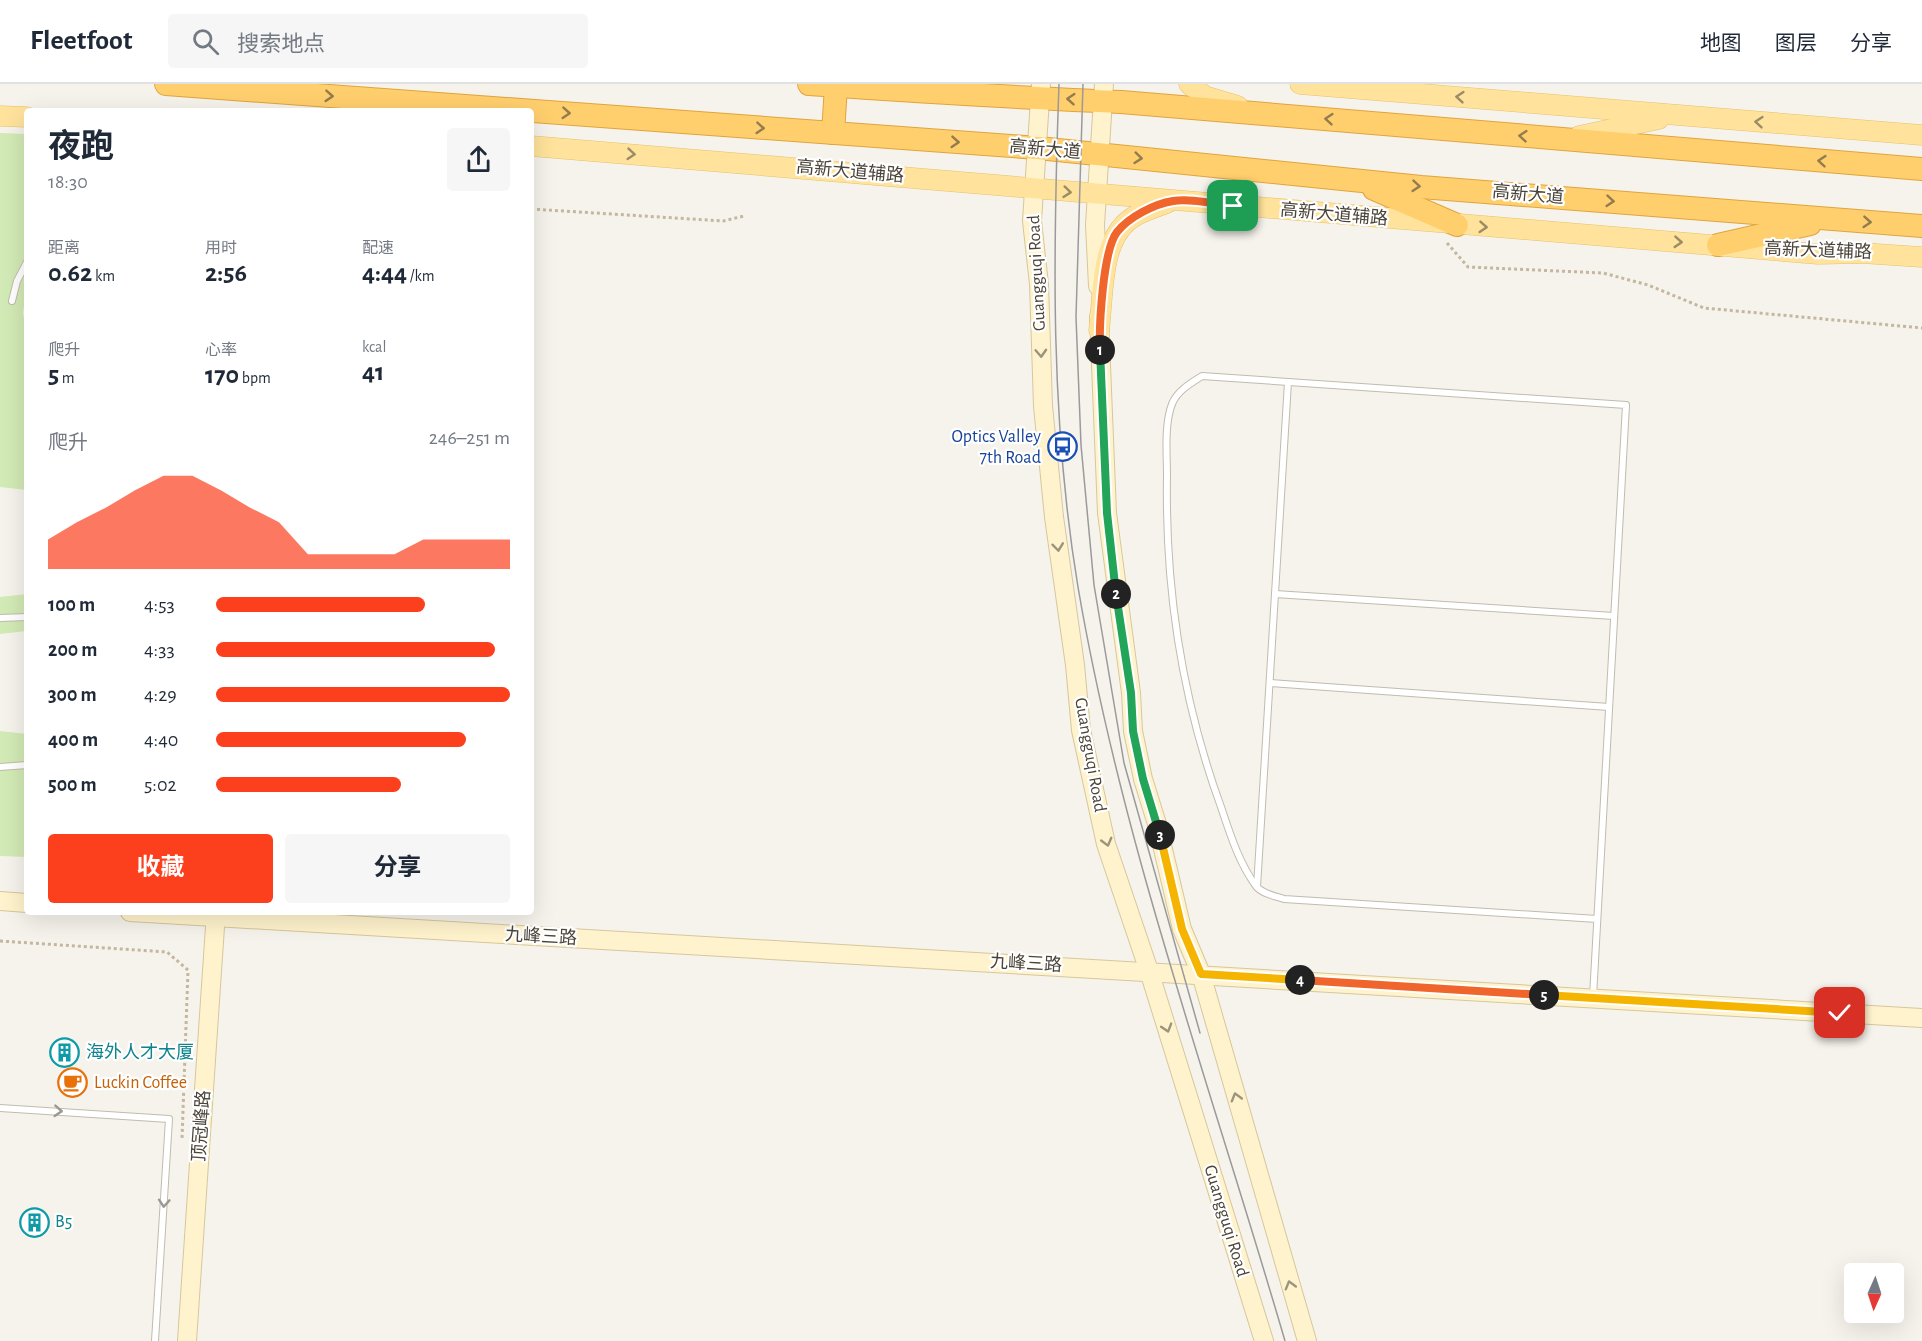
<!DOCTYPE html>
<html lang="zh">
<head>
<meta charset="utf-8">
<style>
	:root { --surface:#fff; --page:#f6f6f7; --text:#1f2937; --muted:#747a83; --line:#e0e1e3; --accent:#fc3f1d }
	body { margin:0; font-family:"Alegreya Sans","Noto Sans SC",sans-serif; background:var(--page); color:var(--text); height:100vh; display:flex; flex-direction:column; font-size:22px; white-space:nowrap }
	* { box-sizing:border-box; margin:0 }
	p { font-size:20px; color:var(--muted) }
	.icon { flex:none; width:33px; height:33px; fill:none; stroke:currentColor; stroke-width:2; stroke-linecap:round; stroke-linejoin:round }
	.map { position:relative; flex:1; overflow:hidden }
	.sheet { position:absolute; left:24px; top:24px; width:510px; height:807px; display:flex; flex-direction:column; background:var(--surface); border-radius:6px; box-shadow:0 6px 24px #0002 }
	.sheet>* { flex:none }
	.needle { width:39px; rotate:183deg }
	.tools { position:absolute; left:1844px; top:1179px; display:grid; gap:12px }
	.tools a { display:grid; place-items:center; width:60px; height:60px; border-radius:6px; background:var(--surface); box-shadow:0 6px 24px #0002; font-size:30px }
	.pin { position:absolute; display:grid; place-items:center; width:51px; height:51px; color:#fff; margin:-26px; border-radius:12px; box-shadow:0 3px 9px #0006 }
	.km { position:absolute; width:30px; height:30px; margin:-15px; border-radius:50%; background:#222; color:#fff; font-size:16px; line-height:30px; text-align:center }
	.round { display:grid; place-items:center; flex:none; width:63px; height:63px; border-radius:6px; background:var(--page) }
	.head { display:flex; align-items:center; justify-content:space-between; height:102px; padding:0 24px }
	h1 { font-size:33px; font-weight:700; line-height:45px }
	.metrics { display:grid; grid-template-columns:repeat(3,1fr); gap:9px; height:102px; padding:6px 24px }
	.metrics div { display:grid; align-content:center }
	.metrics b { font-size:26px; font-weight:700 }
	.metrics small { font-size:16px; font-weight:400 }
	.metrics p { font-size:16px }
	.chart { height:168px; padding:12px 24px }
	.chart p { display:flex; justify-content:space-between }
	.chart svg { width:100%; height:108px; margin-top:6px; fill:var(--accent); opacity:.7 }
	.button { display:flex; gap:12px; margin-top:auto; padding:12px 24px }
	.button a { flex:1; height:69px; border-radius:6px; background:var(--accent); color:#fff; font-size:24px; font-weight:700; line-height:69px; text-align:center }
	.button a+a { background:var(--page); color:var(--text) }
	ul { padding:0 24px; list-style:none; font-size:20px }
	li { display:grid; grid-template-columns:96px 72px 1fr; align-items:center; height:45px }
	li i { height:15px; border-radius:8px; background:var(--accent) }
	header { display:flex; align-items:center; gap:36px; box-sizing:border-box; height:84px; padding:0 30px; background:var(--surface); border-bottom:2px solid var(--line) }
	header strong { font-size:28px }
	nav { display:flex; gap:33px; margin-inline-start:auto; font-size:21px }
	.search { width:420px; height:54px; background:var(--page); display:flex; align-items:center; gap:15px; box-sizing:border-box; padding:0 21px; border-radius:6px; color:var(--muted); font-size:22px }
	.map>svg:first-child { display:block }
</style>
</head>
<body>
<header>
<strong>Fleetfoot</strong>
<div class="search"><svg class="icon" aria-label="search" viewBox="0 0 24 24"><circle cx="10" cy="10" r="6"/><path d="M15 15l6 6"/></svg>搜索地点</div>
<nav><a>地图</a><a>图层</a><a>分享</a></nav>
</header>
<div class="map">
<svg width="1922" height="1257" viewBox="0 0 1922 1257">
	<rect width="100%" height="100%" fill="#f6f3ec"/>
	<g fill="#d2eab5">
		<polygon points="0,49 27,50 27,200 23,229 27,249 27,406 0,403"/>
		<polygon points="27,510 27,547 0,550 0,513"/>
		<polygon points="0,647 27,650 27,773 0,772"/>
	</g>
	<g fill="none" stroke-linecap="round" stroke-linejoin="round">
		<defs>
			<g id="lane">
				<polyline points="12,217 17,197 27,178"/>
				<polyline points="1275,510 1614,532"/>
				<polyline points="0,534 27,533"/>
				<polyline points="1270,599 1609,623"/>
				<polyline points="0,683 27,681"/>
				<polyline points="1257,803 1288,298"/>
				<path d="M1593,913L1626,321L1202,292C1191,299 1177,307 1172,320C1164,341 1167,370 1167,392C1165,506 1182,616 1221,723C1230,750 1239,779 1256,802C1262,810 1275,812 1284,815L1597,835"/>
				<polyline points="0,1024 169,1035 155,1257"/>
			</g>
			<g id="secondary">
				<polyline points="1041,0 1032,137 1039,200 1043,322 1054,433 1075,581 1081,646 1106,760 1149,887 1264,1257"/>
				<polyline points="1098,202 1095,141 1104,0"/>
				<polyline points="1099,232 1107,429 1131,609 1133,647 1143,695 1157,740 1182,845 1201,890 1307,1257"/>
				<polyline points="0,817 27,819"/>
				<polyline points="130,828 1922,934"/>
				<polyline points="187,1257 216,828"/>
			</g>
			<g id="primary">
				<polyline points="1189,0 1205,12 1238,22"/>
				<polyline points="1300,0 1922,51"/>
				<polyline points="0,32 27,33"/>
				<polyline points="1579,52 1659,35"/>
				<polyline points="531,62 1818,170 1862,169 1922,173"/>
				<path d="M1099,246C1104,210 1099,150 1137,131C1146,126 1157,123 1167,119"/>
			</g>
			<g id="highway">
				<polyline points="166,0 1038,64 1421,103 1922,142"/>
				<path d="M809,0C913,7 1017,14 1121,18L1922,85"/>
				<polyline points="833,49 836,2"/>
				<polyline points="1374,105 1457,141"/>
				<polyline points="1718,161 1810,140"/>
			</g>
		</defs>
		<use href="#lane" stroke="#c2bbae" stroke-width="8"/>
		<use href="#secondary" stroke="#d6c79b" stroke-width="20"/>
		<use href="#primary" stroke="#e6c16a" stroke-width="21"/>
		<use href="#highway" stroke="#e0a43c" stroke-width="24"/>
		<g stroke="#c4b79f" stroke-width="3" stroke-dasharray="3 3" stroke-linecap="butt">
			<polyline points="531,125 723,137 744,132"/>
			<polyline points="1447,159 1468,183 1603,189 1648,201 1704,224 1922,244"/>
			<polyline points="0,857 167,868 188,886 182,1055"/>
		</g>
		<use href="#lane" stroke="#fff" stroke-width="6"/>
		<use href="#secondary" stroke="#fff3cd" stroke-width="18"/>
		<use href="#primary" stroke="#ffe39c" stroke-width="20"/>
		<use href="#highway" stroke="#ffcf6e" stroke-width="22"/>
		<g stroke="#9a9a9a" stroke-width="1.5">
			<path d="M1059,0C1053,168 1050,336 1078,503C1122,761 1212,1006 1285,1257"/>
			<polyline points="1083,0 1076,233 1081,361 1094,501 1124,679 1200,949"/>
		</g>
	</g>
	<defs><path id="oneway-chevron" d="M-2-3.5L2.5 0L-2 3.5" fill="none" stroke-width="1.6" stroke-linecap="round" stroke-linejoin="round" transform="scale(1.5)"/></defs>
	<g stroke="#937c4e">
		<use href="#oneway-chevron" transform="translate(329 12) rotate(4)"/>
		<use href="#oneway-chevron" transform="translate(1071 15) rotate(-176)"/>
		<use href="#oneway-chevron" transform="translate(566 29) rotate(4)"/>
		<use href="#oneway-chevron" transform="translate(1329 35) rotate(-175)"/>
		<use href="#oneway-chevron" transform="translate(760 44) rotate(4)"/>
		<use href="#oneway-chevron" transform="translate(1523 52) rotate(-175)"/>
		<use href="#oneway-chevron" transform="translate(955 58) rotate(4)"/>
		<use href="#oneway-chevron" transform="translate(1138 74) rotate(6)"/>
		<use href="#oneway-chevron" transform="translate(1822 77) rotate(-175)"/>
		<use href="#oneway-chevron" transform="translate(1416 102) rotate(5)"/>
		<use href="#oneway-chevron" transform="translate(1610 117) rotate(5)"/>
		<use href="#oneway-chevron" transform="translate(1867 138) rotate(4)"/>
	</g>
	<g stroke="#9c8c66">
		<use href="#oneway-chevron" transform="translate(1460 13) rotate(-175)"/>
		<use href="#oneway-chevron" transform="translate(1759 38) rotate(-175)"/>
		<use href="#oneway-chevron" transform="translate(631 70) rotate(5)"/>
		<use href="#oneway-chevron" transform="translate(1067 108) rotate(6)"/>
		<use href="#oneway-chevron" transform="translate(1483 143) rotate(4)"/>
		<use href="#oneway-chevron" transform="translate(1678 158) rotate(4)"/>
	</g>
	<g stroke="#9c937c">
		<use href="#oneway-chevron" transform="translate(1041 269) rotate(87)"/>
		<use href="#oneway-chevron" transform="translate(1058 463) rotate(83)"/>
		<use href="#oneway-chevron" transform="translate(1107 758) rotate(75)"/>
		<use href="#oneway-chevron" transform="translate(1167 944) rotate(73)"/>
		<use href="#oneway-chevron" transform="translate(1236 1013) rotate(-106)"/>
		<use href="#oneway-chevron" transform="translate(1290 1201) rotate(-106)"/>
	</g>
	<g stroke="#9c9892">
		<use href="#oneway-chevron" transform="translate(58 1027) rotate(4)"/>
		<use href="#oneway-chevron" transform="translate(164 1119) rotate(94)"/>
	</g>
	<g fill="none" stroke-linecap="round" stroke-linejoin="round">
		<defs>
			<path id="split-1" d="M1100,266C1099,241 1103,166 1117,148C1129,133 1154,120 1173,117C1191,114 1214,120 1233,122"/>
			<polyline id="split-2" points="1100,266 1107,429 1116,510"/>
			<polyline id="split-3" points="1116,510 1131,609 1133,647 1143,695 1160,751"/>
			<polyline id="split-4" points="1160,751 1182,845 1201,890 1300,896"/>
			<polyline id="split-5" points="1300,896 1544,911"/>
			<polyline id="split-6" points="1544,911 1840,929"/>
		</defs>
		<use href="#split-1" stroke="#fff" stroke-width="12"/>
		<use href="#split-2" stroke="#fff" stroke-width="12"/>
		<use href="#split-3" stroke="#fff" stroke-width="12"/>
		<use href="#split-4" stroke="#fff" stroke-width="12"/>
		<use href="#split-5" stroke="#fff" stroke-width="12"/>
		<use href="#split-6" stroke="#fff" stroke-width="12"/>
		<use href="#split-1" stroke="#f0652b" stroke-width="8"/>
		<use href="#split-2" stroke="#22a559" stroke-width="8"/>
		<use href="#split-3" stroke="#22a559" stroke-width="8"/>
		<use href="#split-4" stroke="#f5b400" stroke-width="8"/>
		<use href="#split-5" stroke="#f0652b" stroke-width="8"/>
		<use href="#split-6" stroke="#f5b400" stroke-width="8"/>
	</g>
	<defs>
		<symbol id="bus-ring" viewBox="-11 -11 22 22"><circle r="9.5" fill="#fff" stroke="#1a4fb4" stroke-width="1.5"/><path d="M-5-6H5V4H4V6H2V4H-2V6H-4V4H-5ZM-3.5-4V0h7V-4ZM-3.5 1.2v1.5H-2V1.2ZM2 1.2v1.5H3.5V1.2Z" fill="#1a4fb4"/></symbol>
		<symbol id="building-ring" viewBox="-11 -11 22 22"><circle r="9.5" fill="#fff" stroke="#0f9aa8" stroke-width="1.5"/><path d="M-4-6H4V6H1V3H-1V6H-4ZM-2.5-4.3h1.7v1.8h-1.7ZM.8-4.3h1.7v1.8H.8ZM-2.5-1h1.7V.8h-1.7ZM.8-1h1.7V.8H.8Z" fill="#0f9aa8"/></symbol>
		<symbol id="cafe-ring" viewBox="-11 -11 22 22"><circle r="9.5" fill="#fff" stroke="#e8710a" stroke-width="1.5"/><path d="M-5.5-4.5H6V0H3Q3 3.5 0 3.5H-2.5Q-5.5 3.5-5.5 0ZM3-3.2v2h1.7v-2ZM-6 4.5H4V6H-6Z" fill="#e8710a"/></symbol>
	</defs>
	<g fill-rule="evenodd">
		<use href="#bus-ring" x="1046" y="346" width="33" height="33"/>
		<use href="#building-ring" x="48" y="952" width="33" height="33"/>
		<use href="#cafe-ring" x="56" y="982" width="33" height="33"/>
		<use href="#building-ring" x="18" y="1122" width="33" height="33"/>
	</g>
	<g text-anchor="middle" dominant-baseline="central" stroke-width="4.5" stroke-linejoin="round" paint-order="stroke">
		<g font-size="18" fill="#4b4439" stroke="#fff">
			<text transform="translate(1045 66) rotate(5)">高新大道</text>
			<text transform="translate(850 88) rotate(5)">高新大道辅路</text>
			<text transform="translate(1528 111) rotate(5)">高新大道</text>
			<text transform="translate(1334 131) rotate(5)">高新大道辅路</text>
			<text transform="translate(1818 167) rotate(2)">高新大道辅路</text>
			<text transform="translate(1037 189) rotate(-93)">Guangguqi Road</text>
			<text transform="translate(1090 671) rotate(80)">Guangguqi Road</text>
			<text transform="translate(541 853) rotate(3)">九峰三路</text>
			<text transform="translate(1026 880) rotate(3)">九峰三路</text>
			<text transform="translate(202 1042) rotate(-86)">顶冠峰路</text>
			<text transform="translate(1226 1137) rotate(73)">Guangguqi Road</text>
		</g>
		<g font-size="18" fill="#164399" stroke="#fff" text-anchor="end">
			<text x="1041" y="353">Optics Valley<tspan x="1041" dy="21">7th Road</tspan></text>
		</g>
		<g font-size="18" fill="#0d838f" stroke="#fff" text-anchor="start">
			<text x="86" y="969">海外人才大厦</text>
			<text x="55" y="1138">B5</text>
		</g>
		<g font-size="18" fill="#c56008" stroke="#fff" text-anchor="start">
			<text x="94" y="999">Luckin Coffee</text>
		</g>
	</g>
</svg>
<div class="tools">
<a><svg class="needle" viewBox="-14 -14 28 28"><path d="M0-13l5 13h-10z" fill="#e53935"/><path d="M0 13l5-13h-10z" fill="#747a83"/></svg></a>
</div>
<div class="pin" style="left:1233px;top:122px;background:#1e9e55"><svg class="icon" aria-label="arrive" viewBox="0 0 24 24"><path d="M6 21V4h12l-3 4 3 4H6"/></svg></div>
<div class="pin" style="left:1840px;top:929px;background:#d93025"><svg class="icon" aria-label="check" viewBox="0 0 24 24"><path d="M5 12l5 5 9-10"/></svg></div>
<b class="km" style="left:1100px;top:266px">1</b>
<b class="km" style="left:1116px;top:510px">2</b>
<b class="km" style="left:1160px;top:751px">3</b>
<b class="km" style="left:1300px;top:896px">4</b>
<b class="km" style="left:1544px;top:911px">5</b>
<section class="sheet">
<div class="head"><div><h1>夜跑</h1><p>18:30</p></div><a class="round"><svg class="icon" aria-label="share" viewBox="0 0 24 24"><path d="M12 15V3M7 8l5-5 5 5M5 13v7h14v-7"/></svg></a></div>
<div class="metrics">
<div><p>距离</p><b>0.62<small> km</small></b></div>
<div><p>用时</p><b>2:56</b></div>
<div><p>配速</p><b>4:44<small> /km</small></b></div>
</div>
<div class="metrics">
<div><p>爬升</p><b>5<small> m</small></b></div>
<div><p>心率</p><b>170<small> bpm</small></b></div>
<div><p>kcal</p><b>41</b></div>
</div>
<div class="chart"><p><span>爬升</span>246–251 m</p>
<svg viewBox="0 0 160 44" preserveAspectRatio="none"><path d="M0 44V32L10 25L20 19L30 12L40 6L50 6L60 12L70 19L80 25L90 38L100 38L110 38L120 38L130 32L140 32L150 32L160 32V44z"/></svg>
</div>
<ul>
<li><b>100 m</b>4:53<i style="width:71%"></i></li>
<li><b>200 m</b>4:33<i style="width:95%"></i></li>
<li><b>300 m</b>4:29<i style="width:100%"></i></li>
<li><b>400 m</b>4:40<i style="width:85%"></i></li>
<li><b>500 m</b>5:02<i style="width:63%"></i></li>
</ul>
<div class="button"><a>收藏</a><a>分享</a></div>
</section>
</div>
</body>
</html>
